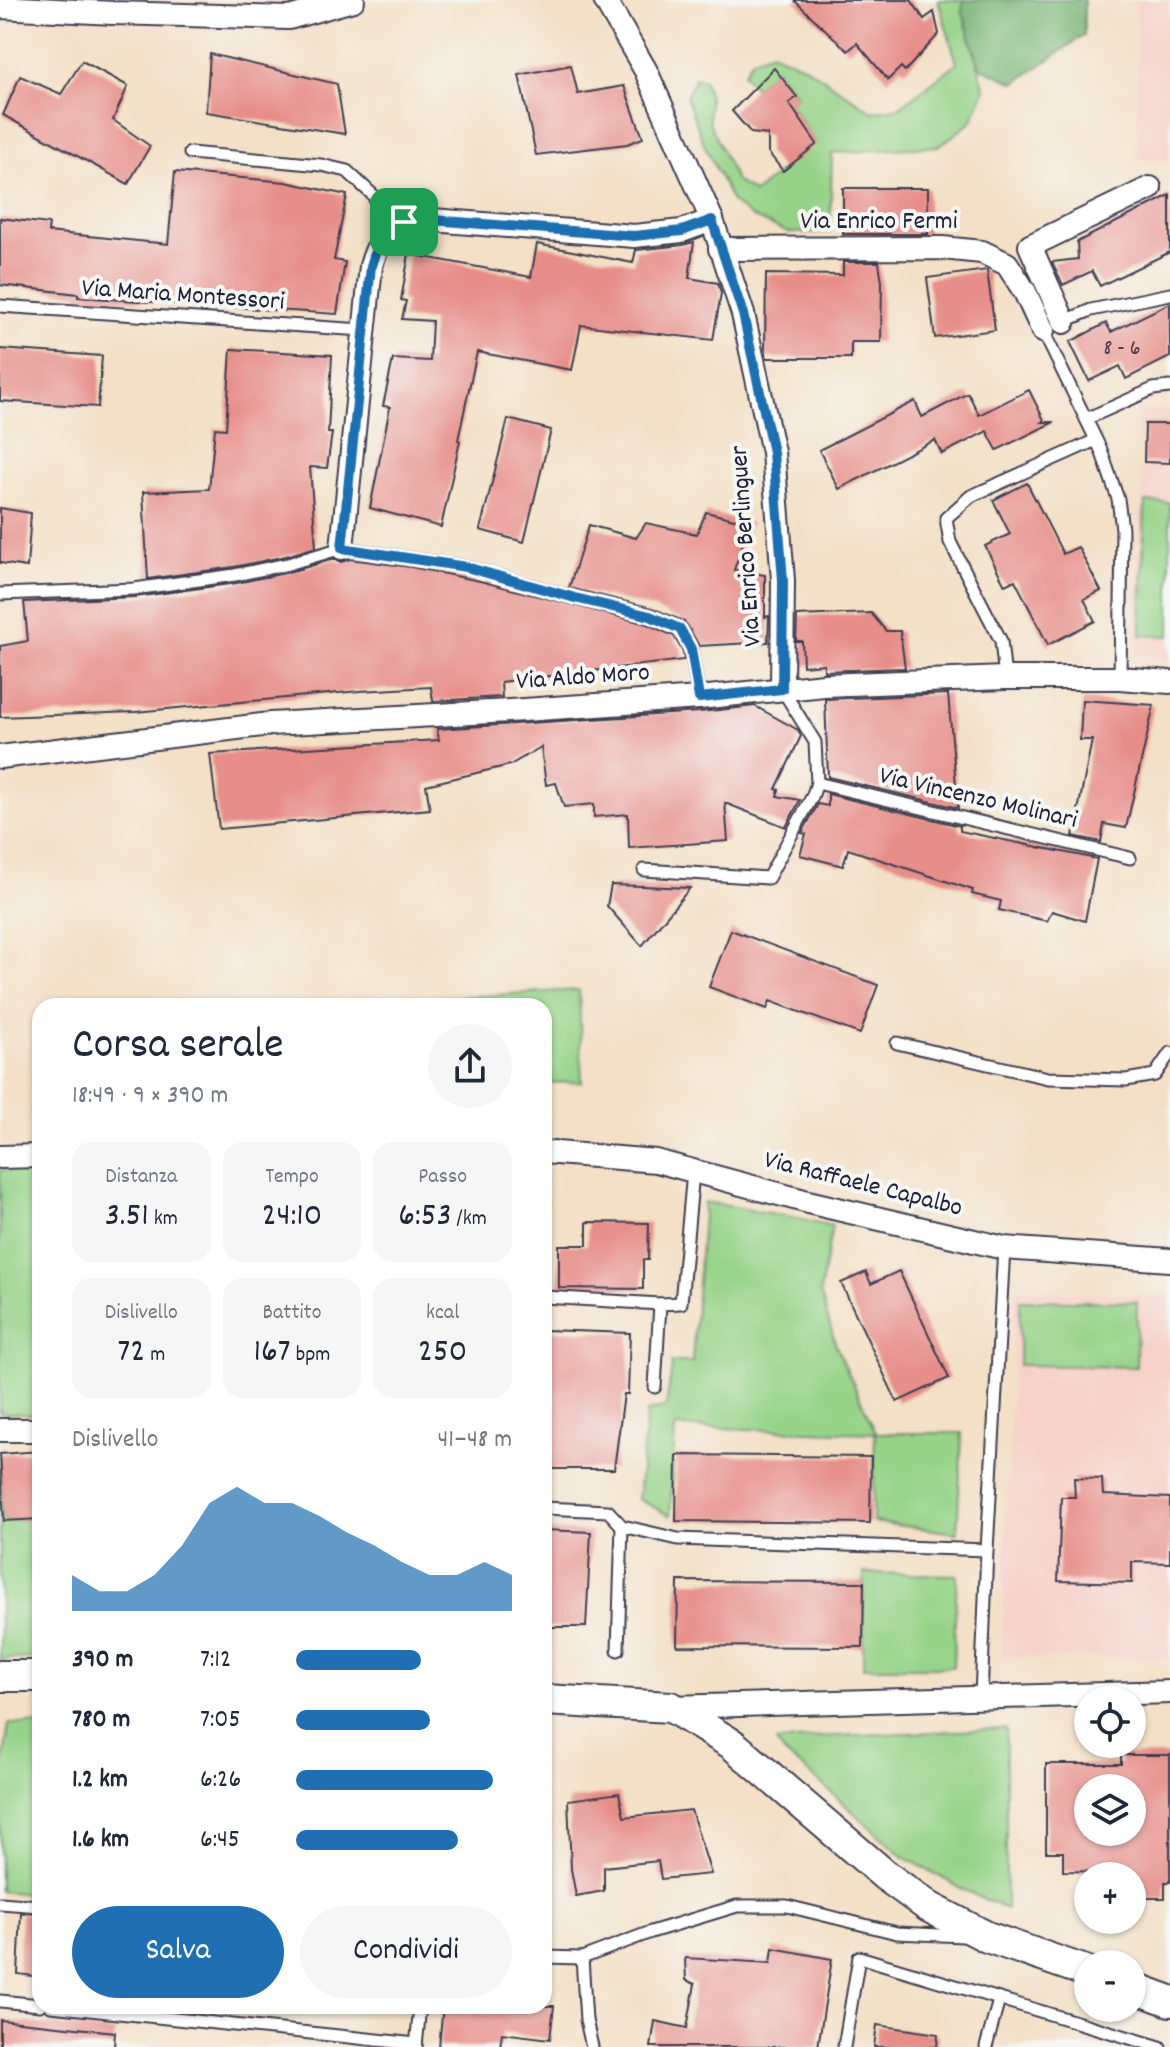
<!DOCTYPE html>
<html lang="it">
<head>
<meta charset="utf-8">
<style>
	:root { --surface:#fff; --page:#f6f6f7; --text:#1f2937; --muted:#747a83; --accent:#1f6fb2 }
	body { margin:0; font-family:Dekko,sans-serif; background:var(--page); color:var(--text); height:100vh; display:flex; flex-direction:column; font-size:30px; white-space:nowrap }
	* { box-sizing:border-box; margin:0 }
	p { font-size:26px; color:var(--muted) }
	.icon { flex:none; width:44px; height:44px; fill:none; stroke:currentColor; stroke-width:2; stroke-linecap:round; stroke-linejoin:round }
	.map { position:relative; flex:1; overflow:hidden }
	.details { position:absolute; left:32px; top:998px; width:520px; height:1016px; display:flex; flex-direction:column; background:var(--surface); border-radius:24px; box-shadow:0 2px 6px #0004 }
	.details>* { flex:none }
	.controls { position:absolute; left:1074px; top:1686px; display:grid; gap:16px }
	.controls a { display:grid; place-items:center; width:72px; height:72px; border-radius:50%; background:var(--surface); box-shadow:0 2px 6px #0004; font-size:40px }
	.pin { position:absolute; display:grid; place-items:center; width:68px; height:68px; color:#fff; margin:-34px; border-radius:16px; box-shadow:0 4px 12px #0006 }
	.round { display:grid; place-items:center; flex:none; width:84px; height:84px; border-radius:42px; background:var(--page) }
	.head { display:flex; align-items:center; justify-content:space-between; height:136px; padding:0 40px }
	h1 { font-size:44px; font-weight:600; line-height:60px }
	.stats { display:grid; grid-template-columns:repeat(3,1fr); gap:12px; height:136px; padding:8px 40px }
	.stats div { display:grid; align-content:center; border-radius:20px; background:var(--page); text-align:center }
	.stats b { font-size:34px; font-weight:600 }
	.stats small { font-size:22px; font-weight:400 }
	.stats p { font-size:22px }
	.chart { height:224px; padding:16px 40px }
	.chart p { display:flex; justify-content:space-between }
	.chart svg { width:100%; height:144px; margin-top:8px; fill:var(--accent); opacity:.7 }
	.cta { display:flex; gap:16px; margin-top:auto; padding:16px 40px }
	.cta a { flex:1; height:92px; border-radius:48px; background:var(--accent); color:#fff; font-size:32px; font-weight:600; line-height:92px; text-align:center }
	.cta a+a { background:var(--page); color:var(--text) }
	ul { padding:0 40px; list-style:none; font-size:26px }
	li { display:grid; grid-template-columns:128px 96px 1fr; align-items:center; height:60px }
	li i { height:20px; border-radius:10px; background:var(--accent) }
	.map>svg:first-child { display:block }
</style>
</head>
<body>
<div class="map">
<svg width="1170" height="2047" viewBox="0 0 1170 2047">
	<rect width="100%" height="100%" fill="#f6f6f2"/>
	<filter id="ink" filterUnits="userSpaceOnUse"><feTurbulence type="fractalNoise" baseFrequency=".0125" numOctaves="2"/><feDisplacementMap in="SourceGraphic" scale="16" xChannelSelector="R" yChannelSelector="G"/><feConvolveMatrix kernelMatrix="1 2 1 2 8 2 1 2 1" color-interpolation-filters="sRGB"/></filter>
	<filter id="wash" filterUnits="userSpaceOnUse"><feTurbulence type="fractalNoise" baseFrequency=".006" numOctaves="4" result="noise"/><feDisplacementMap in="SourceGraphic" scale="32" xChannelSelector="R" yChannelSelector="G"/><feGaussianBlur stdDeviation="1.8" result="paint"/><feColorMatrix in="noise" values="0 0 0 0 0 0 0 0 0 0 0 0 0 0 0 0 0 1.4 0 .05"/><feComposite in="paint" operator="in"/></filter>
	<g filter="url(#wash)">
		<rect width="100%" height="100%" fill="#f3e0c6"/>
		<g fill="#f7d1c9">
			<polygon points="1136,0 1170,0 1170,159 1138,158"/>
			<polygon points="1170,410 1170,658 1136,654 1142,474 1137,411"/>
			<polygon points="1015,1290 1170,1296 1170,1659 1001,1658"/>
		</g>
		<g fill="#96d388" stroke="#5c7a62" stroke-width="2">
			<polygon points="938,0 964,0 962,10 985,90 971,122 939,146 832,153 830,232 789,233 751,217 732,202 704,144 686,97 696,77 704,80 709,99 709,122 736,181 754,193 816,143 789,103 797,96 775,68 755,88 743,74 752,59 772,52 806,67 873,112 900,107 957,63"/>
			<polygon points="1145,502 1170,503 1170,636 1141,635"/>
			<polygon points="579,990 582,1082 544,1083 544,1006 404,1006 404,1000"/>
			<polygon points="0,1170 40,1170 40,1415 0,1413"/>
			<polygon points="704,1202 798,1218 832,1226 820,1292 836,1346 876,1433 962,1433 957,1533 873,1522 875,1433 675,1427 670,1516 638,1499 647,1412 666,1407 672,1367 671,1362 692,1362"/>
			<polygon points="1020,1300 1137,1302 1136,1367 1019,1365"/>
			<polygon points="0,1454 4,1521 40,1519 40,1658 0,1659"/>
			<polygon points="864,1573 957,1575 953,1667 863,1667"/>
			<polygon points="9,1724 40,1724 40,1895 0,1891 0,1782"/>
			<polygon points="1006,1729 1006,1909 964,1890 904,1857 809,1773 785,1754 776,1742 834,1736"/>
		</g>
		<polygon fill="#78b574" stroke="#4d6c58" stroke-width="2" points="964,0 1084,0 1084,35 1015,83 980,67 962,10"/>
		<g id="blocks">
			<g fill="#e78e8a" fill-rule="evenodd">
				<polygon points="794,0 911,0 924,19 934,12 939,34 905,71 901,67 888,80 857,43 848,51"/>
				<polygon points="210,54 337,84 345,134 206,112"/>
				<polygon points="82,61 128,86 113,120 150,146 128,184 3,115 20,76 61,94"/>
				<polygon points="571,65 578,94 624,86 643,138 627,144 536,155 519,75"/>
				<polygon points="774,68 797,97 789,103 817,144 783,171 768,152 768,135 751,133 732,111"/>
				<polygon points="175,172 286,182 347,195 334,260 345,262 337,314 78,297 78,294 0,285 0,218 49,224 48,232 168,244"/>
				<rect x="843" y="188" width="85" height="46"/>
				<polygon points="1170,195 1170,252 1100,286 1092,271 1063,285 1052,262 1078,259 1077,242"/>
				<polygon points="694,242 689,278 718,283 721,293 713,340 581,325 572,370 477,352 458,440 460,441 441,527 370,508 390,407 383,406 393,359 430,361 432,321 402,319 406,301 401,300 409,254 531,277 537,244 633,263 636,250 683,245"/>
				<polygon points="843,262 879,262 882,282 881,342 851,342 851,358 767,358 765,348 766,274 843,275"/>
				<polygon points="987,270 995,330 935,338 927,278"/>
				<polygon points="1170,303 1170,357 1126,379 1120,366 1089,381 1070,342 1106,323 1111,332"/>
				<polygon points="0,349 102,356 98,407 0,401"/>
				<polygon points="231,349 332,355 328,433 332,433 327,468 310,467 316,547 286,556 234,567 148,579 143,492 209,489 215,428 226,429"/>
				<polygon points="1029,390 1044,420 1042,422 1054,422 997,450 987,431 942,454 935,440 839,489 819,450 915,401 922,417 968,393 979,415"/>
				<polygon points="508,419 551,430 524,542 480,530"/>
				<polygon points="1145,424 1170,424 1170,463 1144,462"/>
				<polygon points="1027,483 1063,554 1078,547 1101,591 1084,599 1095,621 1048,645 1015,580 1005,585 985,546 1010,534 993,500"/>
				<polygon points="0,508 31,513 27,567 0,563"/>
				<polygon points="706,512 750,523 734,570 765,575 765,617 769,616 768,642 699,646 687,625 683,621 652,608 569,588 589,525 636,538 646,523 697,534"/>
				<polygon points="334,559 341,562 350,559 411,567 480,581 647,624 674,636 683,652 684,660 501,682 502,697 433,701 431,687 360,691 135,712 0,717 0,646 28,641 24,602 135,597 237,583 290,572"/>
				<polygon points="871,613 886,631 900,631 905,668 824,671 824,664 803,666 802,641 796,641 797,616"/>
				<polygon points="948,694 958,808 828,777 825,699"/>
				<polygon points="1082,700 1154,705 1126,828 1104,824 1101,842 1073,836 1092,740 1080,740"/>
				<polygon points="755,706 798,730 801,736 776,789 779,790 777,796 800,800 786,827 725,803 728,841 629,848 628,814 594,817 594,804 564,807 556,783 546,785 541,747 510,765 426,785 430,809 219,829 210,754 439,740 437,729 700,712"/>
				<polygon points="828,794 960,826 960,831 1097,859 1085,921 1052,911 1047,921 999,910 1001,901 972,894 973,890 848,849 843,866 800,855 806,834 802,833 818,804 828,806"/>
				<polygon points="611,885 642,886 690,888 642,946 607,906"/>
				<polygon points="731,930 878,985 860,1034 770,1001 767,1009 709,987"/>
				<polygon points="587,1222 649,1223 648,1260 643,1260 643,1289 559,1288 559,1245 587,1245"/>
				<polygon points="899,1271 949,1378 897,1402 841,1283 866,1272 871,1284"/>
				<polygon points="544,1330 630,1333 628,1394 624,1394 614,1469 544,1469"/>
				<polygon points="40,1451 40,1519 4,1521 0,1454"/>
				<polygon points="677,1455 871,1457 870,1523 676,1521"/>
				<polygon points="1074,1478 1102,1479 1103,1495 1170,1498 1170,1563 1132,1562 1132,1583 1058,1581 1061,1497 1075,1497"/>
				<polygon points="544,1530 591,1532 586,1627 544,1627"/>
				<polygon points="678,1581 864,1582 863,1647 677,1646"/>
				<path d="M1121,1755H1170V1882H1165V1898H1132V1876H1112V1872L1063,1871V1852H1046V1764H1121ZM1088,1788H1132V1832H1088Z"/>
				<polygon points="619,1793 624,1817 691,1810 711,1874 661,1879 658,1861 604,1867 604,1891 576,1896 571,1869 568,1800"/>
				<polygon points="21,1913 40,1914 40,1977 18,1974"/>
				<polygon points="773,1948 832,1959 818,2047 651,2047 655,2021 687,2028 695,1984 686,1980 685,1958 771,1963"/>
				<polygon points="443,2006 554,2006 550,2039 502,2033 500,2047 439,2047"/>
				<polygon points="0,2020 115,2032 114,2047 0,2047"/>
				<polygon points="877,2025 938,2034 937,2047 874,2047"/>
			</g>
		</g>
	</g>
	<g filter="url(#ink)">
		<use href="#blocks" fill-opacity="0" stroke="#413e50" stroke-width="2"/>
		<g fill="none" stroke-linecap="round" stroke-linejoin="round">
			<defs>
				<g id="lane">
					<polyline points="190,153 321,165 347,171 374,196 385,233"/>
					<polyline points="0,306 363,330"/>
					<polyline points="1063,322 1091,310 1170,294"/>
					<polyline points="1047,329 1043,331 1101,450 1118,499 1122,529 1120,678"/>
					<polyline points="1086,419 1153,389 1170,387"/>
					<polyline points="0,594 134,589 235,575 288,564 342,548 466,567 575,598 650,616 680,629 691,649 699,698"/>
					<polyline points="1005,678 1001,641 950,542 946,518 971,496 1096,440"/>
					<polyline points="817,783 1130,858"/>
					<polyline points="644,870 768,878 812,797 817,783 815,742 782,689"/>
					<polyline points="897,1043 1048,1078 1126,1080 1155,1075 1170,1053"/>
					<polyline points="544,1297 660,1304"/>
					<polyline points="655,1387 660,1304 681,1303 693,1172"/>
					<polyline points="544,1508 608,1511 622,1526 678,1539 987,1550"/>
					<polyline points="618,1650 622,1526"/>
					<polyline points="981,1697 987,1550 1004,1248"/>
					<polyline points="0,1903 40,1906"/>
					<polyline points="544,1957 582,1958 651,1932 737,1906 787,1906 897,1933 963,1936"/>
					<polyline points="582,1958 586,2020 592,2047"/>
					<polyline points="0,2001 40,2005"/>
					<polyline points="51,2006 416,2044"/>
					<polyline points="416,2047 420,2006"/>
					<polyline points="844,2047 859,1957 1160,2047"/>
					<polyline points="986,2047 999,2000"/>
				</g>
				<g id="street">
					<polyline points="605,0 646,71 712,220 743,314 773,452 783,580 782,689"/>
					<polyline points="0,7 113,13 289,18 353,0"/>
					<polyline points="720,249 942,248 982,252 1007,264 1025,292 1043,331"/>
					<polyline points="1064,322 1030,246 1150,188"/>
					<path d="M342,548L371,266C380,235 388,226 420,219L634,236L682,231L712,220"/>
					<polyline points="0,757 270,724 509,711 699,698 824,685 1005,678 1120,678 1170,682"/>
					<polyline points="544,1152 656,1161 812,1203 1004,1248 1170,1260"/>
					<polyline points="0,1157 40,1156"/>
					<polyline points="0,1430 40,1430"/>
					<polyline points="671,1707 1170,1692"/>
				</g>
				<g id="secondary">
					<polyline points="0,1676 40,1676"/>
					<polyline points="544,1700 671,1707 732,1744 886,1876 929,1907 987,1937 1088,1972"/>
					<polyline points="1132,1987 1170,2001"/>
				</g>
			</defs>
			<use href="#lane" stroke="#413e50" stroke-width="15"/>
			<use href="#street" stroke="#413e50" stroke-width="26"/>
			<use href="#secondary" stroke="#413e50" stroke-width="34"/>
			<use href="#lane" stroke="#fff" stroke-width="11"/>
			<use href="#street" stroke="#fff" stroke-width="22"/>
			<use href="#secondary" stroke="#fff" stroke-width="30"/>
		</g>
	</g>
	<g fill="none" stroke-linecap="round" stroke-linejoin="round" filter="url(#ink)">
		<defs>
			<path id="route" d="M420,219L634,236L682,231L712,220L743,314L773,452L783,580L782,689L699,698L691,649L680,629L650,616L575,598L466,567L342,548L371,266C380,235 388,226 420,219Z"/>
		</defs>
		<use href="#route" stroke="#fff" stroke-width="16"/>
		<use href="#route" stroke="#1f6fb2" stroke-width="10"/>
	</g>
	<g text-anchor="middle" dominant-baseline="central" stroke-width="8" stroke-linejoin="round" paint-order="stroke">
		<g font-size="22" fill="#533d4f">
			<text x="1122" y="349">8 - 6</text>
		</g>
		<g font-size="26" fill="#22223b" stroke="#f6f6f2">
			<text x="879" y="222">Via Enrico Fermi</text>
			<text transform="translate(183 296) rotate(4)">Via Maria Montessori</text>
			<text transform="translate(747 546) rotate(-94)">Via Enrico Berlinguer</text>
			<text transform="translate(583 678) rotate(-4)">Via Aldo Moro</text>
			<text transform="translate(978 799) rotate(13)">Via Vincenzo Molinari</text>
			<text transform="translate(863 1185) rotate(14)">Via Raffaele Capalbo</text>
		</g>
	</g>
</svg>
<div class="controls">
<a><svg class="icon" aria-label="locate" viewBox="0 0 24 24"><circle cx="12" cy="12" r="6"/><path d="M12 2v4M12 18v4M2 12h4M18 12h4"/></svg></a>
<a><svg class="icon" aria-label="layers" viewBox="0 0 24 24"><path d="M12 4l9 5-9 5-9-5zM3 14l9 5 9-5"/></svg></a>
<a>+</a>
<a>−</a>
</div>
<div class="pin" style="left:404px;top:222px;background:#1e9e55"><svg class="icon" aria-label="arrive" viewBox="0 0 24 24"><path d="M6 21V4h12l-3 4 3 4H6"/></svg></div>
<section class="details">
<div class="head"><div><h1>Corsa serale</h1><p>18:49 · 9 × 390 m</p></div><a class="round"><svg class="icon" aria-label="share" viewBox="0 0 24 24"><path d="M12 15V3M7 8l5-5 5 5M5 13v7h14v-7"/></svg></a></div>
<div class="stats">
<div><p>Distanza</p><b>3.51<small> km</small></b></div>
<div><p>Tempo</p><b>24:10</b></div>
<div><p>Passo</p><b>6:53<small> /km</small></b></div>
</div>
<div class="stats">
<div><p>Dislivello</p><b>72<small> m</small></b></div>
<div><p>Battito</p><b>167<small> bpm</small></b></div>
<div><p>kcal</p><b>250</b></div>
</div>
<div class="chart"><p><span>Dislivello</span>41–48 m</p>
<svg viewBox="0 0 160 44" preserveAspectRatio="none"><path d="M0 44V33L10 38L20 38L30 33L40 24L50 11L60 6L70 11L80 11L90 15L100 20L110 24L120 29L130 33L140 33L150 29L160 33V44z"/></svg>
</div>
<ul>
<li><b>390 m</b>7:12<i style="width:58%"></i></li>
<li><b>780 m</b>7:05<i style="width:62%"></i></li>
<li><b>1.2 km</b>6:26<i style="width:91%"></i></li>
<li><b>1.6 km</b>6:45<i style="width:75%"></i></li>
</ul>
<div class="cta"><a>Salva</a><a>Condividi</a></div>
</section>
</div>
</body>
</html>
